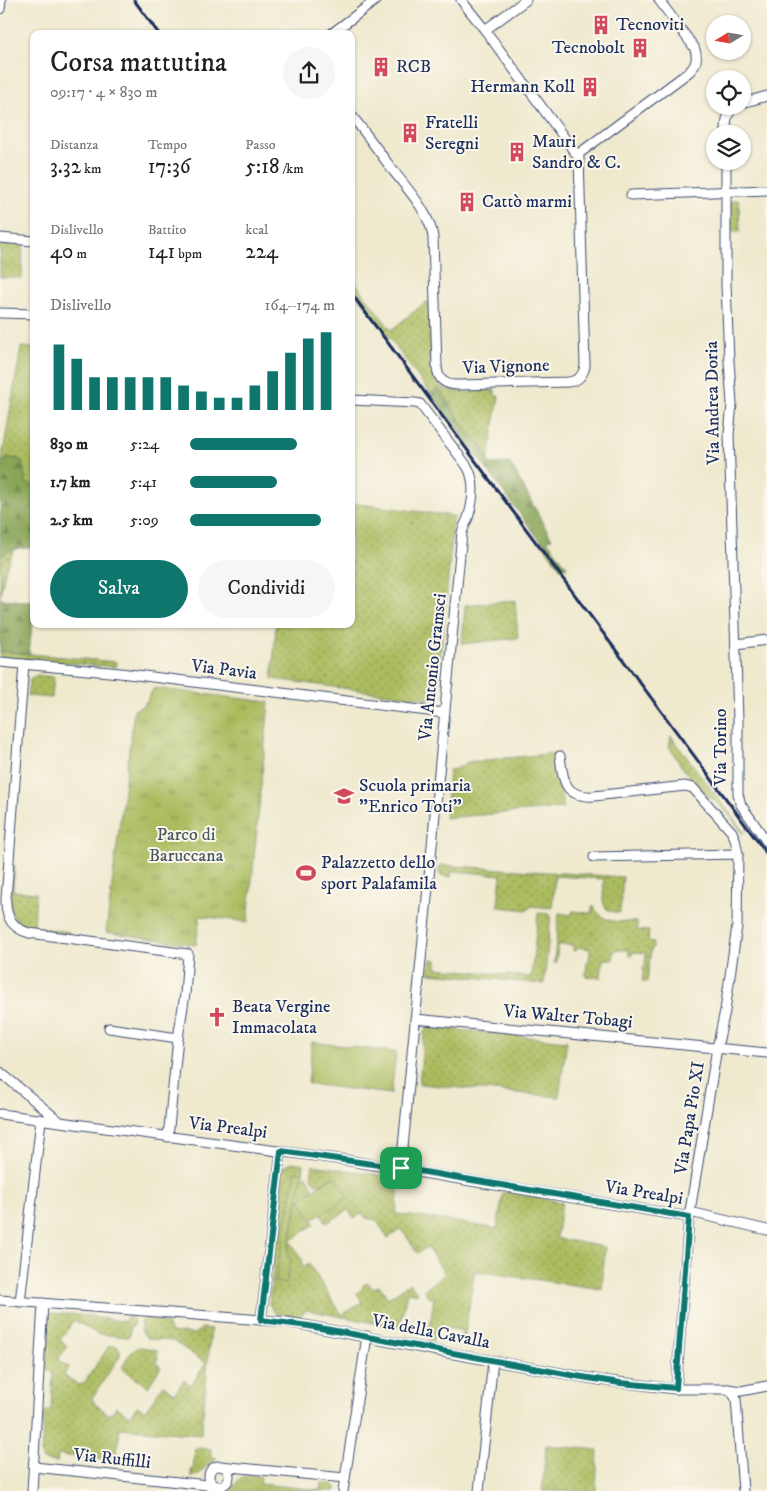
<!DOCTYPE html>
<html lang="it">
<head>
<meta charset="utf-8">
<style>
	:root { --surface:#fff; --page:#f6f6f6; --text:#202124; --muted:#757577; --accent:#0f766e }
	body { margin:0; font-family:"IM FELL DW Pica",serif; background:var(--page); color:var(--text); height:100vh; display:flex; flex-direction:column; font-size:19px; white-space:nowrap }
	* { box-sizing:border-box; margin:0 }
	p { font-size:16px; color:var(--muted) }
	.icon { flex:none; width:28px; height:28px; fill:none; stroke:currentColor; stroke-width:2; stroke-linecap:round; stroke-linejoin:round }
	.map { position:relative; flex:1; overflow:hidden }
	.panel { position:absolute; left:30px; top:30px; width:325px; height:598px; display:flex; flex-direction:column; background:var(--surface); border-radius:10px; box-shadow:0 1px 4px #0004 }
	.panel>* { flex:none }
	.needle { width:32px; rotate:259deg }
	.controls { position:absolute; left:706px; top:15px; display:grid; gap:10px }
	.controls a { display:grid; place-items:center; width:45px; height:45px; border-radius:50%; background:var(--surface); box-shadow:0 1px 4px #0004; font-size:25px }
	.pin { position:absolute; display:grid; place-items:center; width:42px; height:42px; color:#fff; margin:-21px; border-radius:10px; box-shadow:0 2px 8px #0006 }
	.round { display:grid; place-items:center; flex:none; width:52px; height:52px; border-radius:26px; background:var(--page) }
	.summary { display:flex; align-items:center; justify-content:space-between; height:85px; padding:0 20px }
	h1 { font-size:28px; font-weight:600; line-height:38px }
	.figures { display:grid; grid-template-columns:repeat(3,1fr); gap:8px; height:85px; padding:5px 20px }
	.figures div { display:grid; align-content:center }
	.figures b { font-size:21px; font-weight:600 }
	.figures small { font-size:14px; font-weight:400 }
	.figures p { font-size:14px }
	.chart { height:140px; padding:10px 20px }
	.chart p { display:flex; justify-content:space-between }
	.chart svg { width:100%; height:90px; margin-top:5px; stroke:var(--accent); stroke-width:6 }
	.action { display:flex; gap:10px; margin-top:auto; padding:10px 20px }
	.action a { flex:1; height:58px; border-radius:30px; background:var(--accent); color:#fff; font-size:20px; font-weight:600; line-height:58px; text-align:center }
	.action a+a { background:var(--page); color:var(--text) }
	ul { padding:0 20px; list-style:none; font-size:16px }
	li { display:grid; grid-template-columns:80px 60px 1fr; align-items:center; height:38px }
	li i { height:12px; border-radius:6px; background:var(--accent) }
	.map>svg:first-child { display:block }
</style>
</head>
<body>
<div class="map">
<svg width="767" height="1491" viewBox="0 0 767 1491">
	<defs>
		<pattern id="grass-dots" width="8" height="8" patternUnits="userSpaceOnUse" patternTransform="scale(1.25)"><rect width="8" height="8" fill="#abbc5f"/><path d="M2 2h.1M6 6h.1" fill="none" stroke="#8a9952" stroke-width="1.8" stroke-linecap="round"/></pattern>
		<pattern id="forest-firs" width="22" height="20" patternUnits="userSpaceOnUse" patternTransform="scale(1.25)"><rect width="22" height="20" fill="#88a456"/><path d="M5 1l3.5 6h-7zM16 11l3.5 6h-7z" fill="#6e864a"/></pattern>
		<pattern id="park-tufts" width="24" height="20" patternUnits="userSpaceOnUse" patternTransform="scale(1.25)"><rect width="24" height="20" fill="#abbc5f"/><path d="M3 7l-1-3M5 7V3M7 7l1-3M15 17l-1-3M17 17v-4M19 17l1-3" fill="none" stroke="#8a9952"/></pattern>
	</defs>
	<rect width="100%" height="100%" fill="#fbf7ec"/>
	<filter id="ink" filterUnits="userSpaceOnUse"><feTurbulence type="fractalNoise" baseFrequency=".02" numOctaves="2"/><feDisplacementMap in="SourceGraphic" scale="10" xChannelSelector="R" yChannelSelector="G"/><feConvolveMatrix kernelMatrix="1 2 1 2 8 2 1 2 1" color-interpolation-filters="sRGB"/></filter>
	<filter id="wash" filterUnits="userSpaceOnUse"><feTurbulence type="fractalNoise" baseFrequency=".0096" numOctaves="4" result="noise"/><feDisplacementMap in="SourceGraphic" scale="20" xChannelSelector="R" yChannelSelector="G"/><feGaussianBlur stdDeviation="1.12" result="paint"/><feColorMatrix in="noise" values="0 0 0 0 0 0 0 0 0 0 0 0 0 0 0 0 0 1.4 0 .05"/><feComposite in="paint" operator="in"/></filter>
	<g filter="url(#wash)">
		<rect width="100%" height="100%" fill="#efe9ce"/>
		<g fill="url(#grass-dots)" stroke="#63765e">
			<polygon points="734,200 739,200 740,232 731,232 730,203"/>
			<polygon points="0,243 23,244 22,278 0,277"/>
			<path d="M351,277L391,330L426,302H429L432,372C437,400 474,391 495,390V396H499L488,461L482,445L470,434L442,393L437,389L433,395V397L351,286Z"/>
			<polygon points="21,347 34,348 34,487 26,483 23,468 11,458 7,459 1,463"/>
			<polygon points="351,503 454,516 436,700 272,679 276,624 351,624"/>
			<path d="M17,548C6,558 2,585 0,599V558L5,552Z"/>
			<polygon points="515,600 518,638 462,644 465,605"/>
			<polygon points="0,651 116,662 116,666 114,667 0,657"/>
			<polygon points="36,675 54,677 52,698 27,696 29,681"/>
			<polygon points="671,736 743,831 743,834 728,813 715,801 703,792 681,766 670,748 669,745"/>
			<polygon points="556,753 563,808 445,818 449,770 456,769 468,762"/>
			<path d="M13,865H15L13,891L36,893L34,927L69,932V934C53,932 17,932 12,913C8,900 12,878 13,865Z"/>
			<polygon points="440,865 623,877 620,913 609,911 605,907 603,900 604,879 555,876 552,908 531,906 528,910 499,907 498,905 501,875 452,871 451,877 441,876 439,873"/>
			<path d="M593,906C606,925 615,921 637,922V930L649,931L648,941L654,942L653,948L651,950L647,982L642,981L644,971L642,969L645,965L646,953L633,952L632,956L629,955V950H614L613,960L603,959L601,978L585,976L587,966L586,964L589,960L590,949L577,947L576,951L573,950V945H558L556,963H554L559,913L571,915L573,911L591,913Z"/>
			<polygon points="538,913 551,914 544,984 429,973 431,959 437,960 437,968 531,977"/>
			<polygon points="430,1027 567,1041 559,1097 419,1084 424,1032"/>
			<polygon points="292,1162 304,1164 303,1172 296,1171 275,1282 291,1258 287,1257 302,1178 306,1175 313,1186 312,1190 299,1199 315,1224 290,1241 302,1259 302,1268 309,1264 342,1315 362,1302 357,1293 363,1288 362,1286 368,1282 373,1289 379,1285 388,1298 410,1283 418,1294 407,1292 400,1328 307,1310 300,1316 276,1314 269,1304 284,1167"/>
			<polygon points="313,1165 400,1178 396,1214 450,1221 497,1229 503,1192 562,1202 556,1238 605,1247 602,1289 475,1271 463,1344 454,1343 455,1340 462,1335 463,1331 441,1327 435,1331 433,1341 429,1341 430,1334 429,1333 434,1297 428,1296 424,1290 445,1274 427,1247 417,1253 402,1229 388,1238 376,1220 366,1218 362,1213 354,1218 348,1210 327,1223 321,1214 348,1197 334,1176 321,1184 316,1184 311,1176"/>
			<polygon points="51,1313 93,1316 96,1318 126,1321 127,1316 133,1318 134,1326 131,1326 130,1335 127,1337 97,1334 74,1320 60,1340 67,1346 58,1360 69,1367 64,1375 79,1385 84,1383 109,1346 115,1345 120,1349 120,1356 92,1398 95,1404 110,1415 116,1407 130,1416 137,1406 145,1411 163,1385 175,1393 184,1380 191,1385 206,1363 173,1341 148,1339 141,1331 141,1322 145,1318 155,1319 161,1323 166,1323 171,1332 195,1334 202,1328 211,1329 201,1435 120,1428 116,1461 58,1455 57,1462 43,1460 41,1455 44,1413 51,1409 53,1374 46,1369 50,1314"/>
			<path d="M141,1347L157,1350L158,1358L156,1363L161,1367L148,1387L122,1369C125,1360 131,1349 141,1347Z"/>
			<polygon points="546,1445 598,1450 596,1491 542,1491"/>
			<path d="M195,1448L211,1449V1457L217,1458C206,1462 202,1476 191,1477V1470H193Z"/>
		</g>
		<g fill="url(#forest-firs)" stroke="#526a5a">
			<polygon points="437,389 442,393 470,434 484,448 487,459 490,464 510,463 552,539 547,540 567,567 561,569 433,397 433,393"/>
			<path d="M11,458L17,459L22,461L26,483L34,487V548C21,548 9,547 0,558V470C2,463 3,460 11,458Z"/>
			<polygon points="0,599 34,602 29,654 0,651"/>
		</g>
		<g fill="url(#park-tufts)" stroke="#63765e">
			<polygon points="154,688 269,702 248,922 200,916 196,945 106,932 134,710 144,705"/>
			<polygon points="247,1475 261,1477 260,1484 320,1490 321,1483 333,1484 336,1487 336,1491 230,1491 240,1478"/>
		</g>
		<g fill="#abbc5f" stroke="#63765e">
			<polygon points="312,1042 396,1052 391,1094 308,1084"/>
			<polygon points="296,1171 303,1172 287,1257 291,1258 286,1284 275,1282"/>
			<polygon points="334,1176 348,1197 312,1220 299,1199"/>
		</g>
	</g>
	<g filter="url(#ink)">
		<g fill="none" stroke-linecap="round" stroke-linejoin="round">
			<defs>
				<g id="minor">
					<polyline points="461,0 485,30 526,0"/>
					<polyline points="0,9 1,0"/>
					<polyline points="485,30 577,155"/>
					<polyline points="331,34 376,0"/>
					<polyline points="742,103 767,96"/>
					<path d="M351,115C365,132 378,150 391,168C406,187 431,214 433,238L437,367C438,380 445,385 458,385L568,382C578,381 583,376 585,366L579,157L577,155L689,72C697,65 698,56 694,47L659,0"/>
					<path d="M726,134C726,122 726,114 735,106"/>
					<polyline points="726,161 726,284 729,361 732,404 729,434 738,720 738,794 741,805 767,842"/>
					<polyline points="631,195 767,190"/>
					<polyline points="0,238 34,241"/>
					<polyline points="0,313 34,314"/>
					<path d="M351,400L415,403L420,404L467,466C476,481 473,502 468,518C466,523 463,528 462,533L401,1168"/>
					<polyline points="736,644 767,640"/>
					<polyline points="0,662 120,673 444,713"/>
					<path d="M24,664L6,899C5,916 12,928 29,933L188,954L185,994L178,1038L168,1137"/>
					<path d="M560,756C563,780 564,798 594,796L685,786L693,788L732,832L735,839L738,854"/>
					<polyline points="594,857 738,854 737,926 725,1011 717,1048 689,1217 676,1389"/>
					<polyline points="415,1019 767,1053"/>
					<polyline points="109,1028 178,1038"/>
					<polyline points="0,1072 59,1121"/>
					<polyline points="0,1114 345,1160 689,1217"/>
					<polyline points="690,1212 767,1230"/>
					<polyline points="0,1300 236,1318 286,1322 309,1326 443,1352 600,1380 676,1389 727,1389 732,1392 736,1399 743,1491"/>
					<polyline points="20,1302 41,1120"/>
					<polyline points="261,1320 281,1151"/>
					<polyline points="728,1389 741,1391 767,1386"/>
					<polyline points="220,1466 345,1478"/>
					<circle cx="219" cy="1476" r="10"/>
					<polyline points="34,1467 217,1486"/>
					<polyline points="32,1491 43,1303"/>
					<polyline points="343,1491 367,1336"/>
					<polyline points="479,1491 493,1361"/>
				</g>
			</defs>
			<use href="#minor" stroke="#3b4b6f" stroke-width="11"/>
			<use href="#minor" stroke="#fff" stroke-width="9"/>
			<g stroke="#1b2f5e" stroke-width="3">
				<polyline points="134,0 159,34"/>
				<polyline points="351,293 767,854"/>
			</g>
		</g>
	</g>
	<g fill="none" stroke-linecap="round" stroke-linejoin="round" filter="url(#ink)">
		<defs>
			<polygon id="route" points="281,1151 401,1168 689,1217 676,1388 620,1383 576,1376 309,1326 261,1320"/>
		</defs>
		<use href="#route" stroke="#fff" stroke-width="10"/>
		<use href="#route" stroke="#0f766e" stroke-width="6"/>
	</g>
	<defs>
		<symbol id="building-bare" viewBox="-9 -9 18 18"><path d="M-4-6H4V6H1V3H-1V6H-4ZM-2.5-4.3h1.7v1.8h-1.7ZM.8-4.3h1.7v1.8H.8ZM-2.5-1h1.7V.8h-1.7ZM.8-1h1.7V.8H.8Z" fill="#d1495b" stroke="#fbf7ec" stroke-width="2.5" paint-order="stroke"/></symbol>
		<symbol id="school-bare" viewBox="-9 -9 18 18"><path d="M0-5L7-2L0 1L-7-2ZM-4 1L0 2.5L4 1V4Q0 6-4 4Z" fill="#d1495b" stroke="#fbf7ec" stroke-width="2.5" paint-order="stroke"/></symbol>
		<symbol id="stadium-bare" viewBox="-9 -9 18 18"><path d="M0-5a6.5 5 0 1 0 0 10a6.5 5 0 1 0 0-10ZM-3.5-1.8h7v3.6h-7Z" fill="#d1495b" stroke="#fbf7ec" stroke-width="2.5" paint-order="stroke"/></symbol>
		<symbol id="church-bare" viewBox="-9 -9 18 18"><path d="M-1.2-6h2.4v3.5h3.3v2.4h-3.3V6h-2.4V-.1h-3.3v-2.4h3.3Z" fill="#d1495b" stroke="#fbf7ec" stroke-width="2.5" paint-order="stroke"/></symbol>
	</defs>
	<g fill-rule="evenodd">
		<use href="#building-bare" x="587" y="11" width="28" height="28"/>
		<use href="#building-bare" x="626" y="34" width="28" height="28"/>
		<use href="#building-bare" x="367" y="53" width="28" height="28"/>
		<use href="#building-bare" x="576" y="73" width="28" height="28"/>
		<use href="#building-bare" x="396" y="119" width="28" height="28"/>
		<use href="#building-bare" x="503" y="138" width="28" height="28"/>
		<use href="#building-bare" x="453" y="188" width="28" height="28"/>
		<use href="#school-bare" x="330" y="782" width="28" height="28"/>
		<use href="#stadium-bare" x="292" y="859" width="28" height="28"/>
		<use href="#church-bare" x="203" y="1003" width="28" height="28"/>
	</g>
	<g text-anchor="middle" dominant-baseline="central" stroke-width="4" stroke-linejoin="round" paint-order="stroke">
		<g font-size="18" fill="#1b2f5e" stroke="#fbf7ec" text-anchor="start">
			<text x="616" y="25">Tecnoviti</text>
			<text x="625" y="48" text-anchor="end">Tecnobolt</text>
			<text x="396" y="67">RCB</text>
			<text x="575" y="87" text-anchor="end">Hermann Koll</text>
			<text x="425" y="123">Fratelli<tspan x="425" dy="21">Seregni</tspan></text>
			<text x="532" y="142">Mauri<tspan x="532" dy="21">Sandro &amp; C.</tspan></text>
			<text x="482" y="202">Cattò marmi</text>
			<text x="359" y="786">Scuola primaria<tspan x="359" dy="21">"Enrico Toti"</tspan></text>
			<text x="321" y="863">Palazzetto dello<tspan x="321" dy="21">sport Palafamila</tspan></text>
			<text x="232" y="1007">Beata Vergine<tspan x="232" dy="21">Immacolata</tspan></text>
		</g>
		<g font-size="18" fill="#1b2f5e" stroke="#fbf7ec">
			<text transform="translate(506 367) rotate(-2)">Via Vignone</text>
			<text transform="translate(713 403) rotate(-91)">Via Andrea Doria</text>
			<text transform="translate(433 667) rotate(-84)">Via Antonio Gramsci</text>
			<text transform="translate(224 670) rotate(7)">Via Pavia</text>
			<text transform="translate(721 747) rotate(-90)">Via Torino</text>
			<text transform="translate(568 1017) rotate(5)">Via Walter Tobagi</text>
			<text transform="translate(690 1118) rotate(-81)">Via Papa Pio XI</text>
			<text transform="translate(228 1128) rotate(7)">Via Prealpi</text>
			<text transform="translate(644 1193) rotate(9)">Via Prealpi</text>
			<text transform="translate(431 1332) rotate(11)">Via della Cavalla</text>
			<text transform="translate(112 1459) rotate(6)">Via Ruffilli</text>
		</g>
		<g font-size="18" fill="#46595e" stroke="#fbf7ec">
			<text x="186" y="835">Parco di<tspan x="186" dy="21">Baruccana</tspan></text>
		</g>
	</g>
</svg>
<div class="controls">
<a><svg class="needle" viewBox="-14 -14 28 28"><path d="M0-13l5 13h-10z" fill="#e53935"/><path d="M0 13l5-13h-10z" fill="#757577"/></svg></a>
<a><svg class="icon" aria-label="locate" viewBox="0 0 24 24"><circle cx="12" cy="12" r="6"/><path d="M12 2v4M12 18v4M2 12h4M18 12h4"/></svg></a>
<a><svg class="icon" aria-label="layers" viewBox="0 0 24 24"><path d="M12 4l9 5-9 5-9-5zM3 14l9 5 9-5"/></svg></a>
</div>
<div class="pin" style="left:401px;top:1168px;background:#1e9e55"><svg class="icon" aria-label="arrive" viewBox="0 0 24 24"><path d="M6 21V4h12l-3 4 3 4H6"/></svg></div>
<section class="panel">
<div class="summary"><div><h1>Corsa mattutina</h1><p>09:17 · 4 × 830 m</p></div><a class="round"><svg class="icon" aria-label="share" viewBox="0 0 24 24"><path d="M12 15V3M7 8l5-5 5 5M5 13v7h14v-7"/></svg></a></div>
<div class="figures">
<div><p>Distanza</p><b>3.32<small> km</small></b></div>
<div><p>Tempo</p><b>17:36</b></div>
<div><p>Passo</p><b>5:18<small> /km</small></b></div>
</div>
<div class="figures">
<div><p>Dislivello</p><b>40<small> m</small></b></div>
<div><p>Battito</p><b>141<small> bpm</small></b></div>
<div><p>kcal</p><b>224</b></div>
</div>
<div class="chart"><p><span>Dislivello</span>164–174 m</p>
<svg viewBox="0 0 160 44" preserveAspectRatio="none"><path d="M5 44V12M15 44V19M25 44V28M35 44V28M45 44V28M55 44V28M65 44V28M75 44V32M85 44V35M95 44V38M105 44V38M115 44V32M125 44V25M135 44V16M145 44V9M155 44V6"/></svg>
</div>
<ul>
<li><b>830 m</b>5:24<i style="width:74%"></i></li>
<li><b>1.7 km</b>5:41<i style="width:60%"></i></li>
<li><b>2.5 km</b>5:09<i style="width:90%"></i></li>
</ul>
<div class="action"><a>Salva</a><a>Condividi</a></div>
</section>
</div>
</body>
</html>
